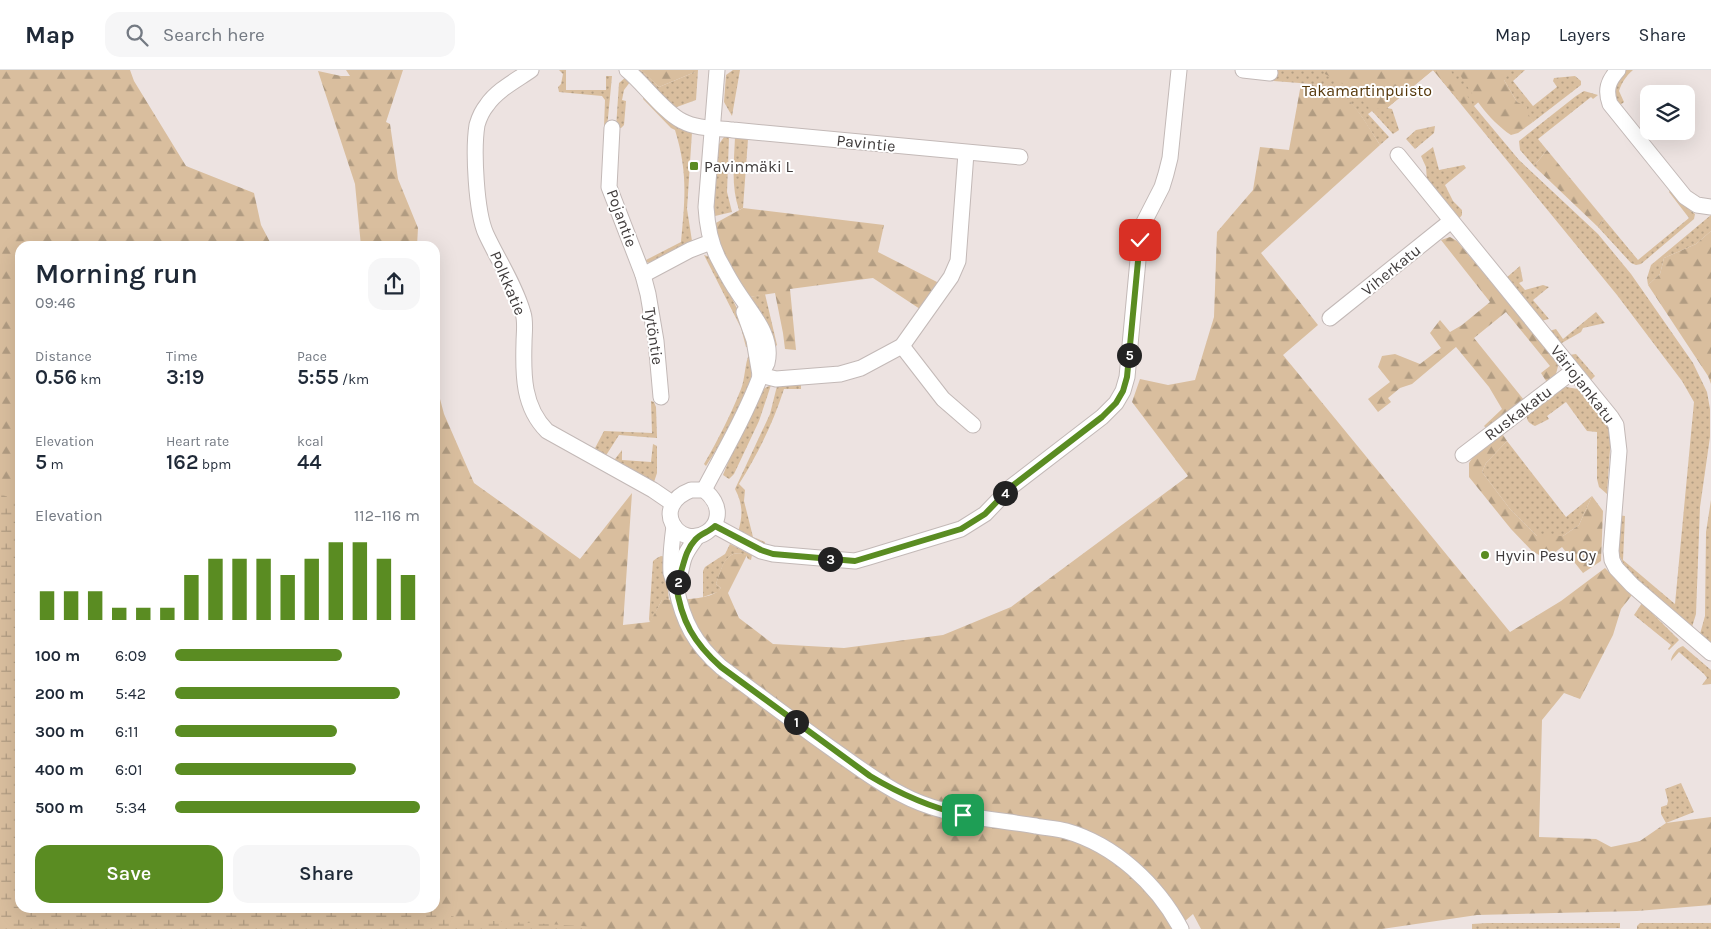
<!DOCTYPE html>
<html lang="en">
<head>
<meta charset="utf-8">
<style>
	:root { --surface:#fff; --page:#f6f6f7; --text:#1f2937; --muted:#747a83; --line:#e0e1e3; --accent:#5a8c22 }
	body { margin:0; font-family:Karla,sans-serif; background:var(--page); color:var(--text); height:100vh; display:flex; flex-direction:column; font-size:19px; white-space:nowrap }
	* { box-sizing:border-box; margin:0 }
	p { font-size:16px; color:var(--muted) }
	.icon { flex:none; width:28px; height:28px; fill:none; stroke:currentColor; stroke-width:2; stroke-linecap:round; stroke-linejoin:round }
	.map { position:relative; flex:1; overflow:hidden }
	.side { position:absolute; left:15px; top:171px; width:425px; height:672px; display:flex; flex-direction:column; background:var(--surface); border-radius:15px; box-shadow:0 5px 20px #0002 }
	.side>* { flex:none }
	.controls { position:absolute; left:1640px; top:15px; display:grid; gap:10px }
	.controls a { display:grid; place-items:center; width:55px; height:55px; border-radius:10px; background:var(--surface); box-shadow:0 5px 20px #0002; font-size:25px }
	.pin { position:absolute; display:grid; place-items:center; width:42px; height:42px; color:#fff; margin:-21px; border-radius:10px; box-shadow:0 2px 8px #0006 }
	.km { position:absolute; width:25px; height:25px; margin:-12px; border-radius:50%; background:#222; color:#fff; font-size:14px; line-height:25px; text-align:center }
	.round { display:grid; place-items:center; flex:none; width:52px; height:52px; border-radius:15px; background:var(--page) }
	.head { display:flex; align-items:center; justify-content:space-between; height:85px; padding:0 20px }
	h1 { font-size:28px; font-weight:600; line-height:38px }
	.metrics { display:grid; grid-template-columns:repeat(3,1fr); gap:8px; height:85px; padding:5px 20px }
	.metrics div { display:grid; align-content:center }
	.metrics b { font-size:21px; font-weight:600 }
	.metrics small { font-size:14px; font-weight:400 }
	.metrics p { font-size:14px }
	.chart { height:140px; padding:10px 20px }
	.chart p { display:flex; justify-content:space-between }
	.chart svg { width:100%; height:90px; margin-top:5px; stroke:var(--accent); stroke-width:6 }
	.button { display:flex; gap:10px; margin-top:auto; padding:10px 20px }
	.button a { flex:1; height:58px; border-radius:15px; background:var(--accent); color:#fff; font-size:20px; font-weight:600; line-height:58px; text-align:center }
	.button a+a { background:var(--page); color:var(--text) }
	ul { padding:0 20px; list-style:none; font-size:16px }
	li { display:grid; grid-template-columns:80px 60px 1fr; align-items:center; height:38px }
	li i { height:12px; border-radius:6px; background:var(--accent) }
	header { display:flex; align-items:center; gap:30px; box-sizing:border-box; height:70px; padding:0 25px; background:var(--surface); border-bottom:1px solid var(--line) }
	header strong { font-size:24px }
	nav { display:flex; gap:28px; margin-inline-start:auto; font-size:18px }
	.search { width:350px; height:45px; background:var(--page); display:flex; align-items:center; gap:12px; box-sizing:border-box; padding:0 18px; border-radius:15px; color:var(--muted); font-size:19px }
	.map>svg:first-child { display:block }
</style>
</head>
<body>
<header>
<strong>Map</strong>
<div class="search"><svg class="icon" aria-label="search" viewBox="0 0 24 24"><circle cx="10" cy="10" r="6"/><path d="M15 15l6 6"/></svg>Search here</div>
<nav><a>Map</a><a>Layers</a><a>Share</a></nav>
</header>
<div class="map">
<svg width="1711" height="859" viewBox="0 0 1711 859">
	<defs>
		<pattern id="grass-dots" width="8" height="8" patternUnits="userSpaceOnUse" patternTransform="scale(1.25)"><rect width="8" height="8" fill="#d9be9e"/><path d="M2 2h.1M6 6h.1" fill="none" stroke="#b19c82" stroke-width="1.8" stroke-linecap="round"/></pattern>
		<pattern id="forest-firs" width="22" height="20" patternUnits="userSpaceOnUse" patternTransform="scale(1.25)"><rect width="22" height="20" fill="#d9be9e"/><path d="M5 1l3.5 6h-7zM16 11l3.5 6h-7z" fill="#b19c82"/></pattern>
		<pattern id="wetland-marsh" width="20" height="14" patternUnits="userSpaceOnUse" patternTransform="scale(1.25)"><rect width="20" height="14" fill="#d9be9e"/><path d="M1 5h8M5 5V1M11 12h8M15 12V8" fill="none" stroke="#b19c82"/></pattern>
	</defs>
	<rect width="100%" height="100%" fill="#ede3e1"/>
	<g fill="url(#grass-dots)">
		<polygon points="559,0 566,0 566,20 606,20 606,6 612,6 607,58 604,57 605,30 602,26 559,22 558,17 561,14 563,4"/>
		<polygon points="636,0 641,0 659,17 695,2 695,0 698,0 696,30 674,38"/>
		<polygon points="733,0 740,0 732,46 724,32 726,5"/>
		<polygon points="1264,0 1525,0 1513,11 1533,36 1557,17 1553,11 1554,8 1575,6 1581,11 1581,15 1533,52 1517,32 1504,10 1474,36 1519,90 1598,164 1631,204 1693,293 1707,322 1710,339 1710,367 1700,437 1696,544 1692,557 1626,499 1618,483 1618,445 1625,446 1623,490 1675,534 1694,332 1682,311 1617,225 1433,0 1387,38 1392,39 1399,60 1393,64 1372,41 1368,44 1389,67 1380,75 1362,47 1351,33 1332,18 1326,15 1262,10"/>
		<path d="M1626,0H1633C1626,6 1622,12 1619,21L1624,32L1619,36C1612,23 1616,11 1626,0Z"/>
		<polygon points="626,7 630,12 624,20 622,30 626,31 624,55 621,58 616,58 619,13"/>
		<polygon points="1584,21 1598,25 1593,29 1591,27 1538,69 1547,80 1534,96 1520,80 1519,71 1576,26"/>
		<path d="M644,24L692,62L687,139L692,171L650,193L645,192L633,158L646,190L681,172C685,129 688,102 675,60L671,58L643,29Z"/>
		<polygon points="1435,56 1434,63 1415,79 1406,69 1416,60"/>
		<polygon points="724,67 729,67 727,122 732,142 715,146 712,145 717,77"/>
		<path d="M735,67L748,69L743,138L739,140C731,116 734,93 735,67Z"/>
		<polygon points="1433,77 1439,100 1464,95 1466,98 1445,115 1453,131 1462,140 1462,145 1458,150 1427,111 1426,97 1421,86"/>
		<polygon points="1671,119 1685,136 1695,144 1694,149 1641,194 1636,195 1631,193 1598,157 1604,149 1638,190 1689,148 1669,122"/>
		<polygon points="1711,145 1711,161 1696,174 1664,188 1660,204 1648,215 1647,208 1651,195"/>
		<polygon points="704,185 710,187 724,212 745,255 752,278 746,277 741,258"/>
		<polygon points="1520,196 1523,211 1519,213 1525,220 1543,215 1549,217 1533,230 1549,249 1541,251 1506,208"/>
		<polygon points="765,224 777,275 775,277 772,276 768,256 750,227"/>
		<polygon points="1596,242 1605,253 1583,258 1581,262 1560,274 1549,261 1556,259 1563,269"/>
		<polygon points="1576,284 1595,306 1590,311 1569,285"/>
		<path d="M749,285C750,290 752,295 752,300C750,328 721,373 706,396L704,394C718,370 731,344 741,319C745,309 745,292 749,285Z"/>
		<path d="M801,314V319H784C773,353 758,384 739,414L745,420L744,431L753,467L765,472V477L738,462C743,446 743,434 735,419L770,344L777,316Z"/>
		<polygon points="771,315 759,351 734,404 729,409 723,405 731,385 760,326 763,319"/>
		<path d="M1566,317L1578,319L1607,355L1611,365L1607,424L1599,417L1597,409V362L1587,361L1566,332L1547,346L1549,349L1535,356C1529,353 1526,351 1527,344L1552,323Z"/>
		<polygon points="651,331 654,332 656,337 657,368 619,365 605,387 594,380 604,361 652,363"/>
		<polygon points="1507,371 1566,447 1592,426 1579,455 1563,466 1537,466 1510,439 1482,402 1486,393"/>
		<polygon points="653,374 657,376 657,403 654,412 640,406 615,392 615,389 622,380 622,390 651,392"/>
		<polygon points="1711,430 1711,573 1700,564 1705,546 1706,462"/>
		<path d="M730,474L752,485L751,490L748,489L746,485C726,477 722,498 716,514L721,518L718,522L703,527V501L705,497L725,484Z"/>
		<polygon points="661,486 666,487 666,504 669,530 662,530 650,553 649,549 653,491 657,488"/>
		<polygon points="1642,533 1679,570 1669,580 1668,579 1671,575 1634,545"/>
		<path d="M1683,576L1711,600V614L1702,615L1707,608L1704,604L1679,582L1671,591C1671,585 1678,577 1683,576Z"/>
		<polygon points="1681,713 1694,742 1666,753 1661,744 1661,737 1667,735 1668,731 1665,719"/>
		<polygon points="1487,853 1620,853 1620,858 1472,859 1472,854"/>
		<polygon points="1640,853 1711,853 1711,859 1637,859 1637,856"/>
	</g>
	<g fill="url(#forest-firs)">
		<path d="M0,0H130L134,11L186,96L254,123L261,155L272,176H20V839H435V310L444,344L474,413L580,489L632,423L623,555L650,552L662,530C678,529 712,531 721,518L716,514C722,498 725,477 747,485L728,523L739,548L773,574L844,578L943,565L1011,537L1188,406L1132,332L1140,309L1168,315L1195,310L1214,247L1217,162L1253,120L1260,77L1289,80L1301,14C1309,14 1317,14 1325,15C1348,19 1368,56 1380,75L1261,183L1318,255L1283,285L1510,562L1561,531L1605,498L1632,525L1621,539L1613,565L1580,629L1564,623L1542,650L1539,767L1596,769L1611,777L1640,771L1666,753L1711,747V835L1637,841L1477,845L1382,859H1201L1193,844L1176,859H0Z"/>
		<polygon points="346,0 403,0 386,52 390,54 398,109 418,158 417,176 361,176 355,114 318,1 341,6 350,6"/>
		<polygon points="641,0 695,0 695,2 659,17"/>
		<path d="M1323,0H1450L1474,36L1468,41L1433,0L1387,38L1376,39L1372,41C1356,24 1347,14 1325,4Z"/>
		<path d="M1457,0H1512L1504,10L1517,32L1527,37V42L1533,52L1518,63L1511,65C1487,49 1472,24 1457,0Z"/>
		<polygon points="1547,80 1604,149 1598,157 1534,96"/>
		<polygon points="743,138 884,155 878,182 939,213 920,239 873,208 790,219 796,280 785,279 783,263 775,223 750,227 739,211 720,178 714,154"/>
		<polygon points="1711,161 1711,314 1708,306 1648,215 1660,204 1664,188 1696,174"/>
		<polygon points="1450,167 1457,171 1554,288 1558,296 1555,308 1548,314 1541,303 1550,296 1506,242 1474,268 1524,330 1493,357 1486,358 1484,356 1502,339 1489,317 1456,277 1412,314 1400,318 1388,328 1391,332 1378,342 1368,329 1390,312 1378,297 1382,286 1395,284 1420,294 1441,278 1430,263 1440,250 1450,262 1462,255 1490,232 1441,170"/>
		<polygon points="1501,362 1507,371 1486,393 1482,402 1510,439 1537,466 1563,466 1579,455 1592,426 1603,441 1601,491 1583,503 1562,477 1546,489 1532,481 1511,459 1469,407 1469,393 1475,384"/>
	</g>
	<polygon fill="url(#wetland-marsh)" points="0,423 20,434 20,839 435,839 459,849 599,857 601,859 0,859"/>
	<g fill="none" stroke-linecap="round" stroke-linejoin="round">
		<defs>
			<g id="minor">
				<path d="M531,0C517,10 497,20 487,35C482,41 479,48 477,55C473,80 476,142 486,164C498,190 515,215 523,243C526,252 524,263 524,273C523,305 523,337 547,361L653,420L672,433"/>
				<path d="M627,0C643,13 665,43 682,51C697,59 716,58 733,60L1020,87"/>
				<polyline points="1243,0 1270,3"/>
				<path d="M1618,0C1608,11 1605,20 1610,34L1685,127L1697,135L1711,137"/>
				<polyline points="612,58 609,117 643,205 648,224 656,271 661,327"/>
				<polyline points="1398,85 1611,347 1616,355 1619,381 1611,481 1612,490 1616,498 1632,515 1711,583"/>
				<polyline points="643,205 690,180 711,172"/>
				<polyline points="744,242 754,270 760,305"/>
				<polyline points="1330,248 1451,151"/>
				<polyline points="902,276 943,329 973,355"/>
				<polyline points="760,305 776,309 840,304 861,298 902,276 951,207 958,191 966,83"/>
				<polyline points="1463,385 1573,301"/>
				<path d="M691,420H704C712,426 719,436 717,447C716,454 713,458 707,462C679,481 649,436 691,420Z"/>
				<path d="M704,420C724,382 745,346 760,307C761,302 765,298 767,293C774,266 750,242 737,221C730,211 724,199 718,188C710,172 707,154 706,137L717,0"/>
				<path d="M674,456C672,471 670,487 671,503C672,508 675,512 676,517C683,552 695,574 721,597C757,624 792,650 828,676C855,695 881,715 911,729C950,747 994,749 1036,756C1045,758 1056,758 1066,761C1115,775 1157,814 1181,859"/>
				<polyline points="715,456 761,481 773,484 855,491 869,487 961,459 985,444 1011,417 1102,347 1116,333 1123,321 1127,307 1141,158 1162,117 1166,104 1170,88 1179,0"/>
				<path d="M676,514C681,506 681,497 684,488C687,480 692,474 697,467"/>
			</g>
		</defs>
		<use href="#minor" stroke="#c3b9b7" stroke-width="17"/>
		<use href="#minor" stroke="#fff" stroke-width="15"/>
	</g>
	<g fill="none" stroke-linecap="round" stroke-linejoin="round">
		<defs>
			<path id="route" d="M963,745C929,737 900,724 870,706L721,597C694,573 681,551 676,514C684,500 683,483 695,470C700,464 709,462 715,456L761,480L773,484L855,491L961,459L985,444L1011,417L1102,347L1116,333L1123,321L1127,307L1140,170"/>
		</defs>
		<use href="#route" stroke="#fff" stroke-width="10"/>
		<use href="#route" stroke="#5a8c22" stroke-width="6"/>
	</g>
	<g fill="#5a8c22" stroke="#fff" stroke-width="2">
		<rect x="689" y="91" width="10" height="10" rx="2.5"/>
		<circle cx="1485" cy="485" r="5"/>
	</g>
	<g text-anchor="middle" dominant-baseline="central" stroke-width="4" stroke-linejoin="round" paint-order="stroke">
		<g font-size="16" fill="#543609" stroke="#fff">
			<text x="1367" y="20">Takamartinpuisto</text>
		</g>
		<g font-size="16" fill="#3f3b3b" stroke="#fff">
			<text transform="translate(866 73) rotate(6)">Pavintie</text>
			<text transform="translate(622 148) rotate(70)">Pojantie</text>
			<text transform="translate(1391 200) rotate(-39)">Viherkatu</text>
			<text transform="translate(508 213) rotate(67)">Polkkatie</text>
			<text transform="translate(654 266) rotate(82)">Tytöntie</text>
			<text transform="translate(1583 314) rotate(52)">Väriojankatu</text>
			<text transform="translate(1518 343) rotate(-37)">Ruskakatu</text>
		</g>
		<g font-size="16" fill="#3f3b3b" stroke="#fff" text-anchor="start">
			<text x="704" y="96">Pavinmäki L</text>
			<text x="1495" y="485">Hyvin Pesu Oy</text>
		</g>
	</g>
</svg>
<div class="controls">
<a><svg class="icon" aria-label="layers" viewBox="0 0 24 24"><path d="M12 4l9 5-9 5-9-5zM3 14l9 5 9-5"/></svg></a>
</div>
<div class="pin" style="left:963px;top:745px;background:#1e9e55"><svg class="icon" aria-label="arrive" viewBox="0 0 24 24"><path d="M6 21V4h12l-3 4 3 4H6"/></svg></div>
<div class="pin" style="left:1140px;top:170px;background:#d93025"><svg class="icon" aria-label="check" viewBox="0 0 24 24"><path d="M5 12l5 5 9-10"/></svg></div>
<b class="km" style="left:796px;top:652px">1</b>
<b class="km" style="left:678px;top:512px">2</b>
<b class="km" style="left:830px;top:489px">3</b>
<b class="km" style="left:1005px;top:423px">4</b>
<b class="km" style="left:1129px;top:285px">5</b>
<section class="side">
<div class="head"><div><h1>Morning run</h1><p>09:46</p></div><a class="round"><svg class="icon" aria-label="share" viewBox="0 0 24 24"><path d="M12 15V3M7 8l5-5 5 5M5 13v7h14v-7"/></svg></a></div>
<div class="metrics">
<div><p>Distance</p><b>0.56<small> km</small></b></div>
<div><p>Time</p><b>3:19</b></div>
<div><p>Pace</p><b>5:55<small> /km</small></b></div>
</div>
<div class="metrics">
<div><p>Elevation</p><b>5<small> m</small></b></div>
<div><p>Heart rate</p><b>162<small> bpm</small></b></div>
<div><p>kcal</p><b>44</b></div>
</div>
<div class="chart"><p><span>Elevation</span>112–116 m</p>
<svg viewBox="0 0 160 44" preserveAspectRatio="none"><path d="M5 44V30M15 44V30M25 44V30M35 44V38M45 44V38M55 44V38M65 44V22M75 44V14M85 44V14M95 44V14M105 44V22M115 44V14M125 44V6M135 44V6M145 44V14M155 44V22"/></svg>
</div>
<ul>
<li><b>100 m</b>6:09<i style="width:68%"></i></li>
<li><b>200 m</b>5:42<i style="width:92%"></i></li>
<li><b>300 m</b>6:11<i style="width:66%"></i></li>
<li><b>400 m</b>6:01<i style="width:74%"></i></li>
<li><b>500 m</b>5:34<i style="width:100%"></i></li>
</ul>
<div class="button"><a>Save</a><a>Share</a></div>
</section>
</div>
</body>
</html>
